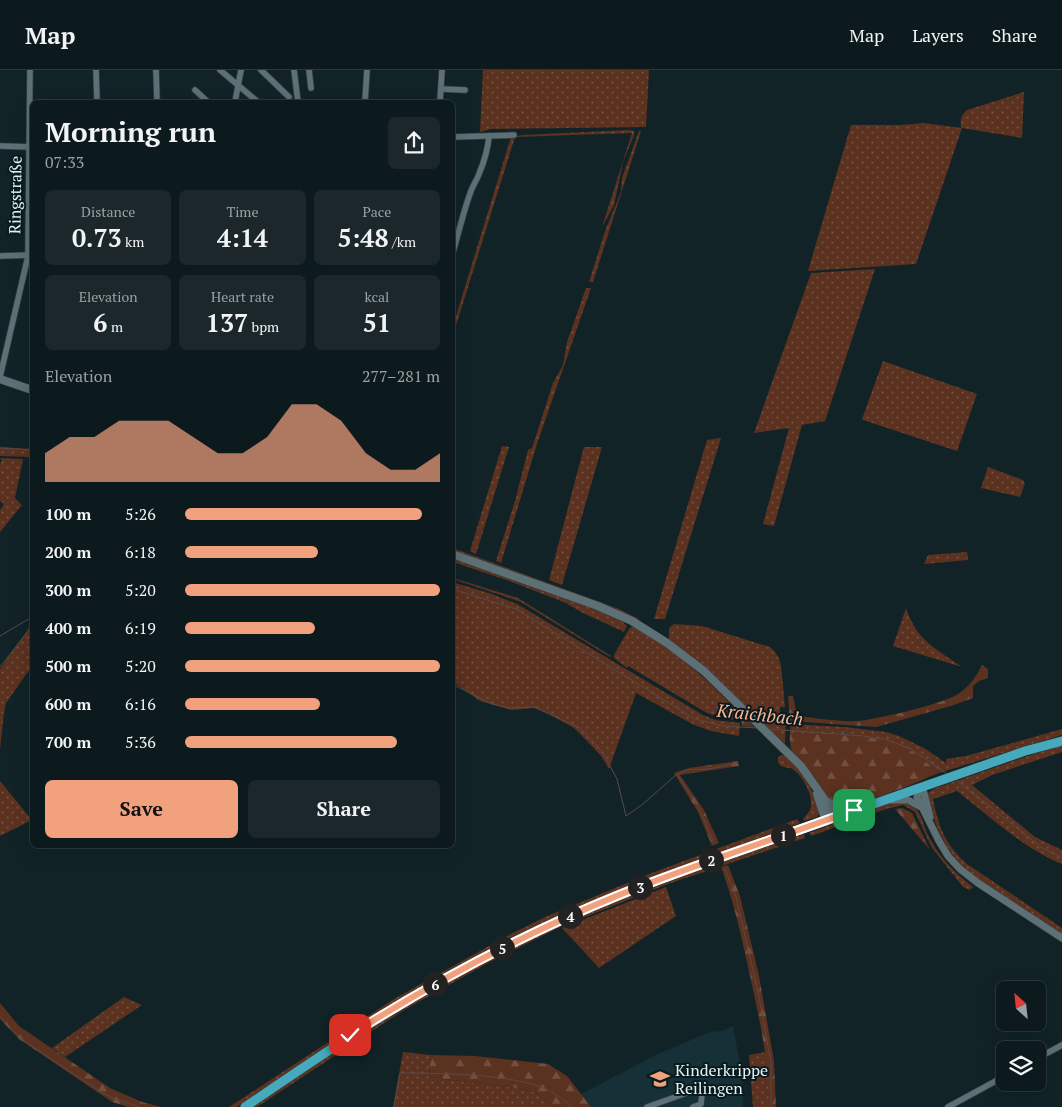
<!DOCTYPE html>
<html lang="en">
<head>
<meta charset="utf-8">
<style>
	:root { --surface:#0d1a1d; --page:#1b272a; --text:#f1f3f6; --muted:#9aa1a4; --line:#2d383b; --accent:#f2a17e }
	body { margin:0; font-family:"PT Serif",serif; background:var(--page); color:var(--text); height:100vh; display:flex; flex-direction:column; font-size:19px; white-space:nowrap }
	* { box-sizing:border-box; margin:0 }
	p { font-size:16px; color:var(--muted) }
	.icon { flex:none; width:28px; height:28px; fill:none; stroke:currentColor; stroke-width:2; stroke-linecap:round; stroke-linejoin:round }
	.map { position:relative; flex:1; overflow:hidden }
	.sheet { position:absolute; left:30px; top:30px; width:425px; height:748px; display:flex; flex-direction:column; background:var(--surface); border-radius:8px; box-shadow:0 5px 20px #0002,0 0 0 1px var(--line) }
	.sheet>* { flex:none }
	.needle { width:32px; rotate:333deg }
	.fabs { position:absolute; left:996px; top:911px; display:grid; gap:10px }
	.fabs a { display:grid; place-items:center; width:50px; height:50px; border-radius:8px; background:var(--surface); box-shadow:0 5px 20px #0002,0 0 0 1px var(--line); font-size:25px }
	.pin { position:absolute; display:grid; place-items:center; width:42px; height:42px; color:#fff; margin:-21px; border-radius:10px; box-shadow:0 2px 8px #0006 }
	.km { position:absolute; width:25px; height:25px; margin:-12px; border-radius:50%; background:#222; color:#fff; font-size:14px; line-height:25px; text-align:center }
	.round { display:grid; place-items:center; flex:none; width:52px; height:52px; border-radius:8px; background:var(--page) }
	.headline { display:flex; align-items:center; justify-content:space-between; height:85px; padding:0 15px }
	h1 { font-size:28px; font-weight:800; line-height:38px }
	.figures { display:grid; grid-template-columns:repeat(3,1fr); gap:8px; height:85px; padding:5px 15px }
	.figures div { display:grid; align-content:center; border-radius:8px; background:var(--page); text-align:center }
	.figures b { font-size:25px; font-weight:800 }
	.figures small { font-size:14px; font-weight:400 }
	.figures p { font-size:14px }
	.chart { height:140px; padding:10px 15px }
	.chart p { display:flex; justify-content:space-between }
	.chart svg { width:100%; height:90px; margin-top:5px; fill:var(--accent); opacity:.7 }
	.primary-button { display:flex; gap:10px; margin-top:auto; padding:10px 15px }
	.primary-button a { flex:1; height:58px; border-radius:8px; background:var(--accent); color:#111; font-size:20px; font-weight:800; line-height:58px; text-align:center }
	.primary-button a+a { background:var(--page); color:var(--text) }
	ul { padding:0 15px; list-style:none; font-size:16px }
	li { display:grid; grid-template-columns:80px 60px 1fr; align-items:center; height:38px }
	li i { height:12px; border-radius:6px; background:var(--accent) }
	header { display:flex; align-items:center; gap:30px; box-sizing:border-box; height:70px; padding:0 25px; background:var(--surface); border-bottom:1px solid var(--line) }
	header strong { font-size:24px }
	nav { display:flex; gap:28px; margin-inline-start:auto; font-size:18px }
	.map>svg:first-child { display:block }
</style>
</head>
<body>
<header>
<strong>Map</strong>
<nav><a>Map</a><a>Layers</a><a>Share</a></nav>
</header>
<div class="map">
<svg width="1062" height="1037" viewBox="0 0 1062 1037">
	<defs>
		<pattern id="grass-dots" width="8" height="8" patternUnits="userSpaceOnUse" patternTransform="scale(1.25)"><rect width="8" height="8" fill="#5b311f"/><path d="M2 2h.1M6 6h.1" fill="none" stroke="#734f40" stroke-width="1.8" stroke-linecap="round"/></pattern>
		<pattern id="forest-firs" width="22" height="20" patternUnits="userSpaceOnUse" patternTransform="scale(1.25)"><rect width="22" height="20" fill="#5b311f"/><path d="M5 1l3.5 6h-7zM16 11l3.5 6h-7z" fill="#734f40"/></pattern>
	</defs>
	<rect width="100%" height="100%" fill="#112327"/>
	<polygon fill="#153036" points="733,956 742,1005 743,1037 591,1037 581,1024 660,983 710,962 722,961"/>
	<g fill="url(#grass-dots)">
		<polygon points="483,0 649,0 646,57 491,59 480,62"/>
		<path d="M1024,22L1022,68L962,58L916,194L808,201L851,55H901L924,53L961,58C960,50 961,45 967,40Z"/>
		<polygon points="628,60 634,61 634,65 623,92 614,135 602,157 632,63 515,67 453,265 453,256 511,67 523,65"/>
		<polygon points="639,61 641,61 593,212 589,212 605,161 621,122 622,108"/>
		<polygon points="875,199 825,351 802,355 774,456 763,454 789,358 754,363 811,203"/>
		<polygon points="586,218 591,218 537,374 501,493 496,491 515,431 528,380 532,378 553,313 563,295 567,272"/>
		<polygon points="883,291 977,324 957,381 863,350 862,349"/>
		<polygon points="721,368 665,549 654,549 707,370"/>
		<polygon points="502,376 509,377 476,484 470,481"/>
		<polygon points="0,377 32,379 32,387 0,386"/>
		<polygon points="584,377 602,377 562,515 549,510"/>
		<polygon points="0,388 23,389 15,428 22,435 0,462 0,440 4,434 0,431 0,393 2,391"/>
		<polygon points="988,397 1023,410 1025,413 1020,427 981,418"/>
		<polygon points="453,478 619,539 639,549 633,548 453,480"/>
		<polygon points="967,482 968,490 924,494 928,485"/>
		<path d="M452,488C479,497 617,541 627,556L624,562L581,542L566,533L512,512L453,492Z"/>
		<polygon points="453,508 518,528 611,586 610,587 521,532 453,509"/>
		<polygon points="452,512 489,523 517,534 703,645 715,650 740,653 739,666 711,661 694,655 636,623 609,699 601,686 588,672 574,658 547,643 534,638 511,640 480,631 453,612"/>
		<path d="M906,538C917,571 935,578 962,597L893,576Z"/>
		<polygon points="32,546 32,596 6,633 4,642 0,680 0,599 29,558"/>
		<path d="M674,554L702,556L770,577C776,582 779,587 781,595L785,637H780V648L786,651L785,674L704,597L669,570V558Z"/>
		<path d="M632,556C681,580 716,620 754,657L742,656L741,650L726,649L707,643L628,596L627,598L614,588V585L629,559Z"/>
		<polygon points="791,654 844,657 886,662 899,666 924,678 946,693 946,689 966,686 1062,659 1062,665 939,703 911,681 860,667 790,663"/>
		<path d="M1062,674V682L992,705L972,715L1035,767L1062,780V794C1023,778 990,747 957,721L933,729C939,758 945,774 967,794L1062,858V864L971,805C945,781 937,761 927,727L928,723L933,719Z"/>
		<path d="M781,685C800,687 815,726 820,742L817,747L804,751L803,749C806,745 811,741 811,735C812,723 803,707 794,700C789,696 783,699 779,694C777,691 778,690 778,687Z"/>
		<polygon points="0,711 32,750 0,766"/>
		<path d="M903,733C908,734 914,736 917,740C922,746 924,757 928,765C939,787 954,802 973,817L970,820L963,817L932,778L915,742L903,735L886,739L811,766L809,763L885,734Z"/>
		<polygon points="797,749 800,753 596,830 467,892 395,932 237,1037 229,1037 394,929 505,867 545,847 649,804"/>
		<polygon points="804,764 805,768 668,814 560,857 488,893 404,940 257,1037 249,1037 352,967 476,895 559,854 683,804"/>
		<polygon points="666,817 676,846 599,898 562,858"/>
		<polygon points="124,927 142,935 65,987 52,978"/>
		<polygon points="403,982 431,985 429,1007 517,1018 535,1022 556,1037 393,1037"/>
		<polygon points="766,982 769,1007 769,1037 753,1037 749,985"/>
	</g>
	<g fill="url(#forest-firs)">
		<path d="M982,595L988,599V608L979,611L973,616V628L951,636L876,657L790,651L788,626H793L797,646C817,648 838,652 858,651C879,649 942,634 958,624C970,616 976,607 982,595Z"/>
		<path d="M790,663C824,665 884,663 912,681C922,688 930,696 939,703C919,711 849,743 833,733C822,726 817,711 810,702C797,685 788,686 790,663Z"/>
		<polygon points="738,691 739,696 680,705 704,740 719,773 712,776 698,742 674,703 689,698"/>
		<polygon points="902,738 912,743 930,780 895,739"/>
		<path d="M728,795L740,826L759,906L774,991L776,1037H769C769,988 759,948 749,901C741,865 734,832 721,797Z"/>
		<polygon points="0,933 19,956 110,1018 142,1032 161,1037 128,1037 112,1032 19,969 0,949"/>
		<polygon points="431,985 475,986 548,994 567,1006 591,1037 556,1037 535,1022 517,1018 429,1007"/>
	</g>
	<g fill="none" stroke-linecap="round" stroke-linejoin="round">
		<g stroke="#594949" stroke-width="1">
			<polyline points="0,378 32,380"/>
			<polyline points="452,519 516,539 695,649 724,656 757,658"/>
			<polyline points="0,566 32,547"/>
			<polyline points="0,597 32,556"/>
			<polyline points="452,614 492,634 511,638 534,637 580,658 600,679 608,692 617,709 626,746 643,734 677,704"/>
			<polyline points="768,659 864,666 888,670 911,679 949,705"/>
			<polyline points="956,710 1041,777 1062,788"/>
			<polyline points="714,773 699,738 677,704 687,700 709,699 737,693"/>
			<polyline points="725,799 736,827 759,926 771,993 771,1037"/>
			<polyline points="0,947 21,969 101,1022 113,1028 139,1037"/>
			<path d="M394,1037L400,1003C439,1003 525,1003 557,1025C562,1028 567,1033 571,1037"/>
		</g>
		<defs>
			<g id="minor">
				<polyline points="96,0 97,32"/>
				<polyline points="156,0 157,32"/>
				<polyline points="220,0 258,32"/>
				<polyline points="261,0 289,27"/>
				<polyline points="294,0 298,32"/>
				<polyline points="309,0 311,18"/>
				<polyline points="441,19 465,20"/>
				<polyline points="195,20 208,32"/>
				<polyline points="235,32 241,0"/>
				<polyline points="365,32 367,0"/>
				<polyline points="440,32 442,0"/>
				<polyline points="452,67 514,65"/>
				<polyline points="0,76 32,77"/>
				<path d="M452,185C459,163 463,142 471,121C473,115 477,110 479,104C484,92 488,79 489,66"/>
				<polyline points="0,186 32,185"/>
				<polyline points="0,307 28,186 30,0"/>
				<polyline points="1038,988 1062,975"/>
				<polyline points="647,1037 692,1021 698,1021 702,1024 701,1034 693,1037"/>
				<polyline points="948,1037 1005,1006"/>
			</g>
			<g id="tertiary">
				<polyline points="921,717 917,727 939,771 948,786 960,799 978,813 1062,868"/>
				<polyline points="921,717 924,723 930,747"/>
				<polyline points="891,730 908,730 921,737"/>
			</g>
			<g id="secondary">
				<polyline points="0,309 32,320"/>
				<polyline points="452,484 598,536 632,551 667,573 704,601 801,696 827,733 830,743 829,750"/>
				<polyline points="817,724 826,751"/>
				<polyline points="826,731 840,739 852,740"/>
			</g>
			<path id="primary" d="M245,1037C340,972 436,907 541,859C633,816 729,785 825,751C891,728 958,705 1025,681L1062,671"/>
		</defs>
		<use href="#minor" stroke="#333f42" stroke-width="7"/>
		<use href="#tertiary" stroke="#333f42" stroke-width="8"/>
		<use href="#secondary" stroke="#333f42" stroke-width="9"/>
		<use href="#primary" stroke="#333f42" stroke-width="10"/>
		<use href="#minor" stroke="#5c7075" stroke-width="5.5"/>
		<use href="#tertiary" stroke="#5c7075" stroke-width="7"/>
		<use href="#secondary" stroke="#5c7075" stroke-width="8"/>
		<use href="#primary" stroke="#46aabc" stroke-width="9"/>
	</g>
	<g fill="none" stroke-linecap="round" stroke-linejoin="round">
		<defs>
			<path id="route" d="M350,965C436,911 525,863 619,825C696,794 776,769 854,740"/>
		</defs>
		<use href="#route" stroke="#fff" stroke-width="10"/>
		<use href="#route" stroke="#f2a17e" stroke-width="6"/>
	</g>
	<defs>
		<symbol id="school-bare" viewBox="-9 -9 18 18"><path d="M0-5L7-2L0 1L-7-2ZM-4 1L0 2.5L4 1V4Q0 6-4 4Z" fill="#f2a17e" stroke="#081a1d" stroke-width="2.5" paint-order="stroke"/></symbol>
	</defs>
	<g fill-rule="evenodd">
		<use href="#school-bare" x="646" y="995" width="28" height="28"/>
	</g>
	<g text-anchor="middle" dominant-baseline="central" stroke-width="4" stroke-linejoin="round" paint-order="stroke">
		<g font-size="16" fill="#e7f2f4" stroke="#081a1d">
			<text transform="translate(15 125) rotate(-89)">Ringstraße</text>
		</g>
		<g font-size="16" fill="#e7f2f4" stroke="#081a1d" text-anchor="start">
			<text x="675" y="1000">Kinderkrippe<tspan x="675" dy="18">Reilingen</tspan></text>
		</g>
		<g font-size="18" font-style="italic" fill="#feb494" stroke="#081a1d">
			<text transform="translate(760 644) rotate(6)">Kraichbach</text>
		</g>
	</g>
</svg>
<div class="fabs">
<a><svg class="needle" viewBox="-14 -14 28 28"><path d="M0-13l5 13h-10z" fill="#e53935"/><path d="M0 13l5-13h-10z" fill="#9aa1a4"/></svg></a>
<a><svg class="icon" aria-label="layers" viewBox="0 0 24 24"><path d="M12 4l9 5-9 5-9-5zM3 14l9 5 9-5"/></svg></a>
</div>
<div class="pin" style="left:854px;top:740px;background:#1e9e55"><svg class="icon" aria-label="arrive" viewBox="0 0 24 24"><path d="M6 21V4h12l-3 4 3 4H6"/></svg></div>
<div class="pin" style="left:350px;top:965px;background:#d93025"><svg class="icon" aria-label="check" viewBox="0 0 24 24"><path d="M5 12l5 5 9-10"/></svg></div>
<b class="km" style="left:783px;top:765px">1</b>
<b class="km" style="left:711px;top:790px">2</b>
<b class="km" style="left:640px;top:817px">3</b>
<b class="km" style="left:570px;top:846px">4</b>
<b class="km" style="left:502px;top:878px">5</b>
<b class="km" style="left:435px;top:914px">6</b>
<section class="sheet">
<div class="headline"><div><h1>Morning run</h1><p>07:33</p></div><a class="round"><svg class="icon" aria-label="share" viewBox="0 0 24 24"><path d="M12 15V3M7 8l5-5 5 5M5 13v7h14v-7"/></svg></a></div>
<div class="figures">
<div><p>Distance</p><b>0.73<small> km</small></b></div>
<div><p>Time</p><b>4:14</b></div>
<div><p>Pace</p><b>5:48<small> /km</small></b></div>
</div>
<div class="figures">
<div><p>Elevation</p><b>6<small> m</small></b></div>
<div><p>Heart rate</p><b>137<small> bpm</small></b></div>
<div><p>kcal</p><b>51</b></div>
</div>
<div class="chart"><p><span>Elevation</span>277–281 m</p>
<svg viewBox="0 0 160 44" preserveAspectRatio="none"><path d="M0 44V30L10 22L20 22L30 14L40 14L50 14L60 22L70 30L80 30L90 22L100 6L110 6L120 14L130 30L140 38L150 38L160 30V44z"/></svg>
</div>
<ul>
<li><b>100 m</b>5:26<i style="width:93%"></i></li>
<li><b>200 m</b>6:18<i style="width:52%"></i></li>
<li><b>300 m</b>5:20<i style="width:100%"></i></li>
<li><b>400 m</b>6:19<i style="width:51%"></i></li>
<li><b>500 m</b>5:20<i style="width:100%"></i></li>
<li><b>600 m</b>6:16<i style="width:53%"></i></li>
<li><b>700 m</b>5:36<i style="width:83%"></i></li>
</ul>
<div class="primary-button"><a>Save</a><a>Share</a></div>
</section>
</div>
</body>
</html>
